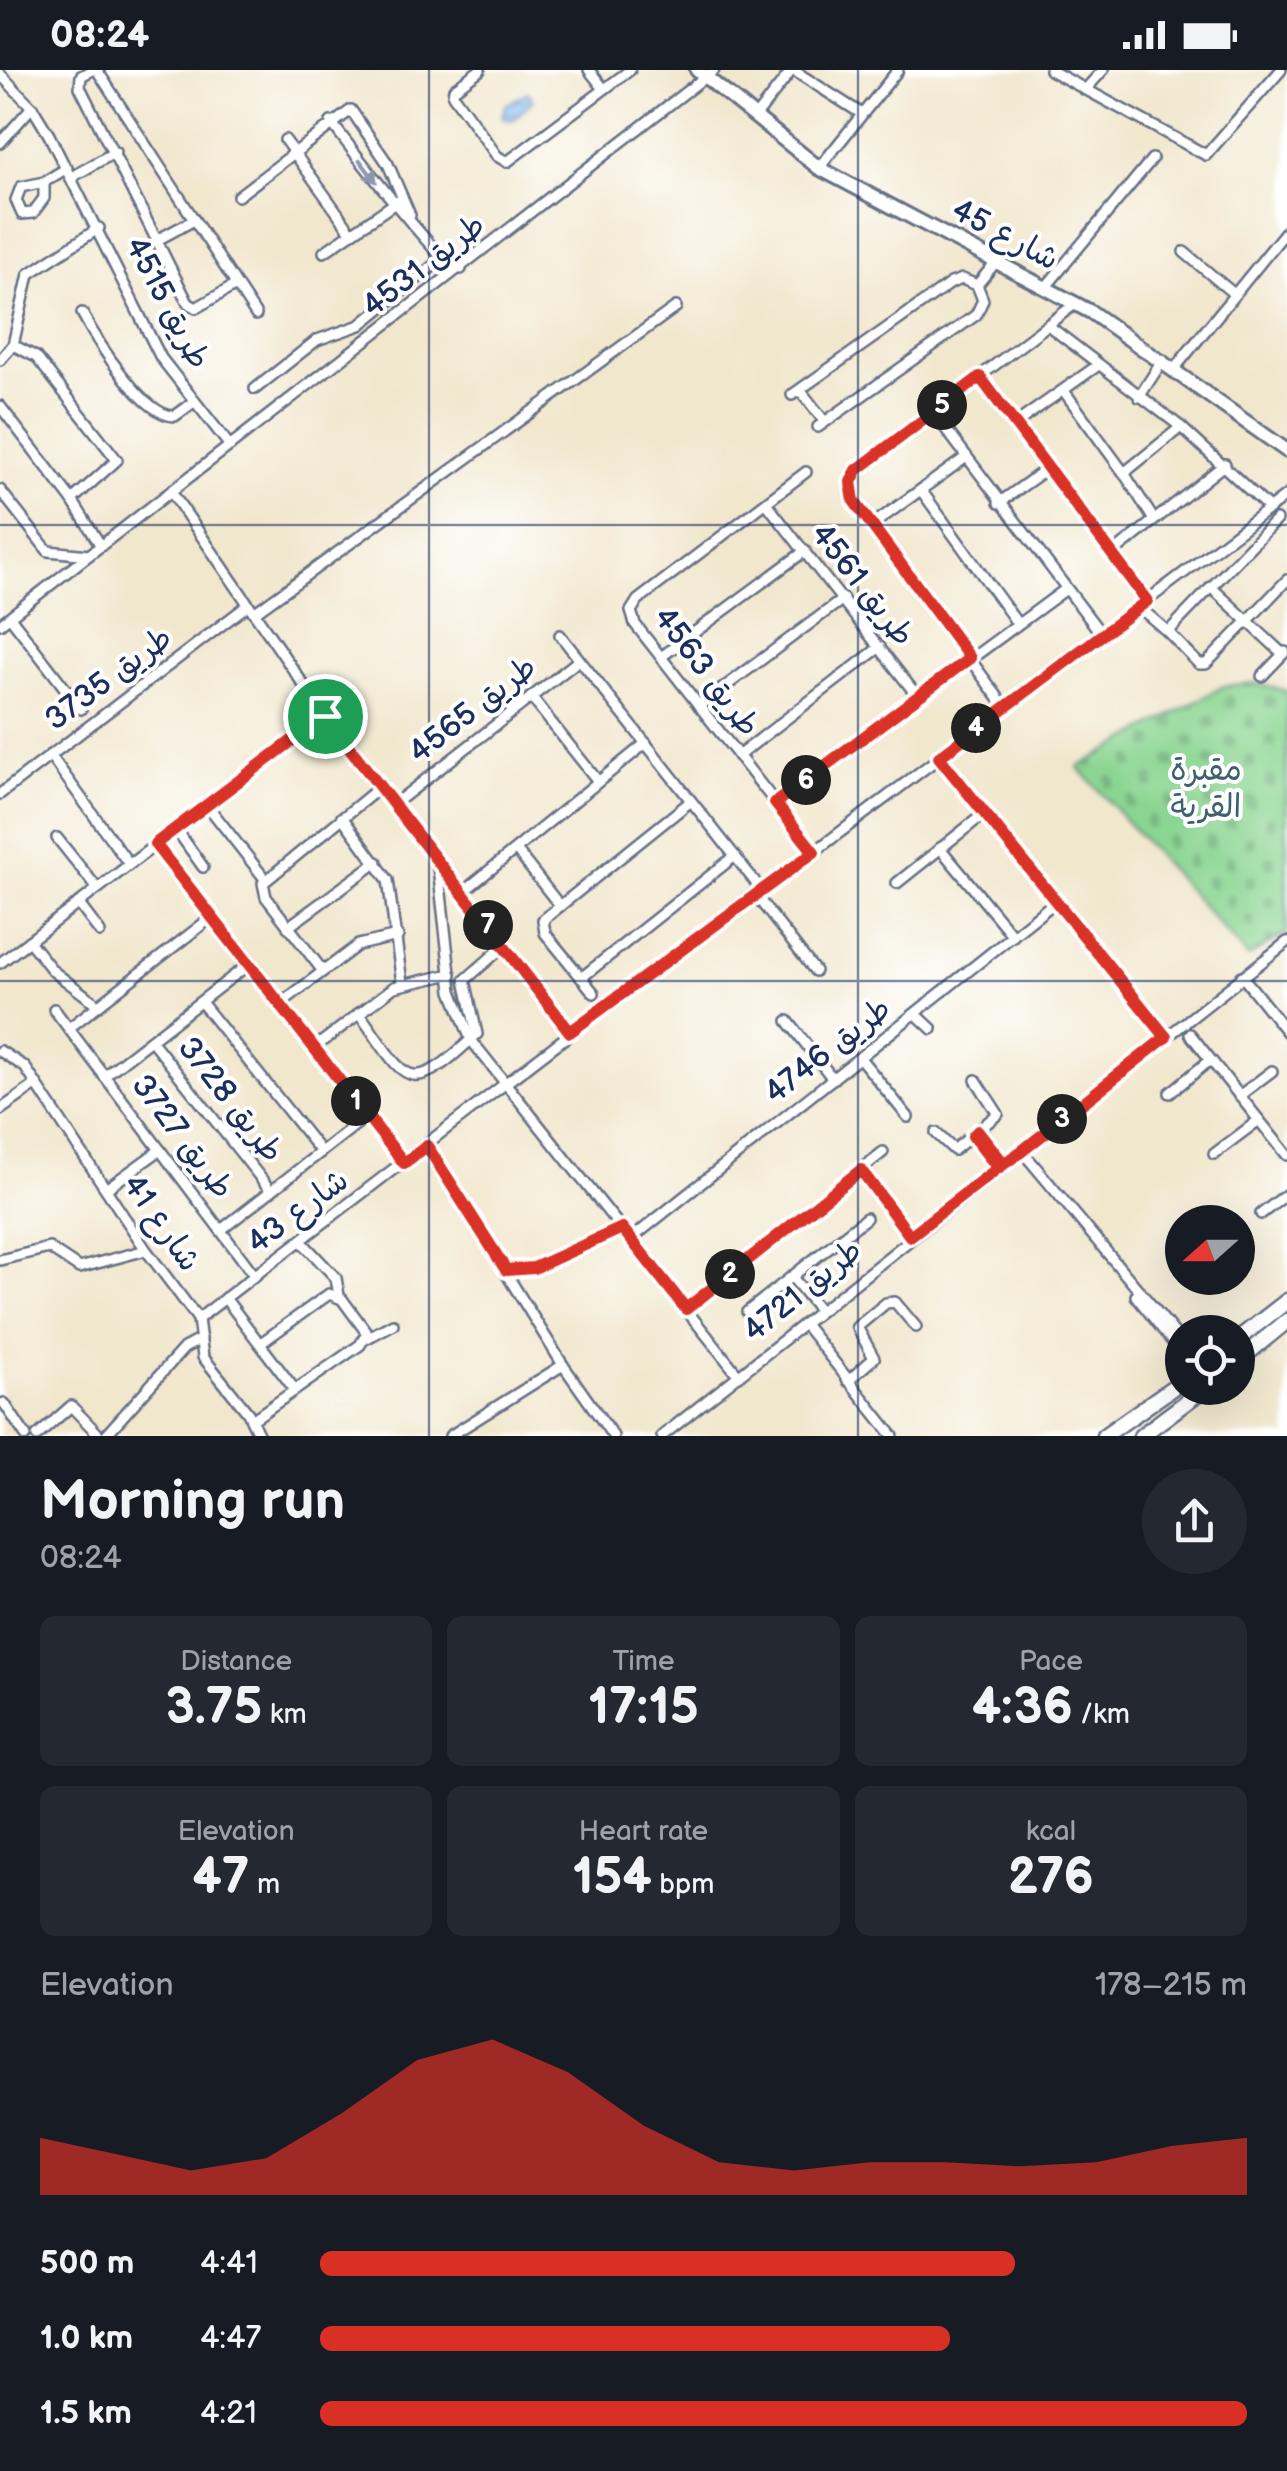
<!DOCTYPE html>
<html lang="en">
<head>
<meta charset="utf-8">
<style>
	:root { --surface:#171b24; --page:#242831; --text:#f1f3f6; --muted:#9ea1a6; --accent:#d93025 }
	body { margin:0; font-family:"Balsamiq Sans","Playpen Sans Arabic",sans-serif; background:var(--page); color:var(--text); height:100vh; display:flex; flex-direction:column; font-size:38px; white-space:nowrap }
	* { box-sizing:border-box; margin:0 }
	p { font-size:32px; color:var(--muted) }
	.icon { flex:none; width:55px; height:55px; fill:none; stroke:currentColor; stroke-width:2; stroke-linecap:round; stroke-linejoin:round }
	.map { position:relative; height:1366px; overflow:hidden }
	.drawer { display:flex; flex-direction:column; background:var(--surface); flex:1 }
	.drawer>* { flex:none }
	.needle { width:65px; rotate:249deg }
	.fabs { position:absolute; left:1165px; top:1135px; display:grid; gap:20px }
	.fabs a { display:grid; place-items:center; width:90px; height:90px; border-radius:50%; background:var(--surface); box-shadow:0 10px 40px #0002; font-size:50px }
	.pin { position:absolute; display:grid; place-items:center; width:85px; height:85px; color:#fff; margin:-42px; border:5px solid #fff; border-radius:50%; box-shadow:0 2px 10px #0007 }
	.km { position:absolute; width:50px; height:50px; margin:-25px; border-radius:50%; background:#222; color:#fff; font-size:28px; line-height:50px; text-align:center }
	.round { display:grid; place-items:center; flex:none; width:105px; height:105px; border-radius:52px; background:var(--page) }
	.head { display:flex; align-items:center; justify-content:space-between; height:170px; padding:0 40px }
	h1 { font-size:55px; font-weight:700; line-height:75px }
	.stats { display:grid; grid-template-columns:repeat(3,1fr); gap:15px; height:170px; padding:10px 40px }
	.stats div { display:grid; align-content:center; border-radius:15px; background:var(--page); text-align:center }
	.stats b { font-size:50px; font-weight:700 }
	.stats small { font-size:28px; font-weight:400 }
	.stats p { font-size:28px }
	.chart { height:280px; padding:20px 40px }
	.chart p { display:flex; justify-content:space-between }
	.chart svg { width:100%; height:180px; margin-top:10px; fill:var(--accent); opacity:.7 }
	ul { padding:0 40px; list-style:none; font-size:32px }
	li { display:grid; grid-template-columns:160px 120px 1fr; align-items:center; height:75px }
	li i { height:25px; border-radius:12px; background:var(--accent) }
	.status { display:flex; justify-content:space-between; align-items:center; height:70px; padding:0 50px; background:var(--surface); direction:ltr }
	.status svg { height:28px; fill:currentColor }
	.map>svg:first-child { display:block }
</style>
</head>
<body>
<div class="status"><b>08:24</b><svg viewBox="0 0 49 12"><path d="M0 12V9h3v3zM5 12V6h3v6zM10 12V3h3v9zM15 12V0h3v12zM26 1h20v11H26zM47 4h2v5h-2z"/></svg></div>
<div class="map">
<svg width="1287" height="1366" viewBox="0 0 1287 1366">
	<defs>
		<pattern id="cemetery-stones" width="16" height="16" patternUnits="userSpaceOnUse" patternTransform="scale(2.5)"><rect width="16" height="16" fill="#8bd592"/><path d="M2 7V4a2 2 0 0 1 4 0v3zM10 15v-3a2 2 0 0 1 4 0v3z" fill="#77b780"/></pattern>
		<pattern id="water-rules" width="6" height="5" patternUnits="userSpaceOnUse" patternTransform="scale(2.5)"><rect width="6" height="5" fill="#84baf3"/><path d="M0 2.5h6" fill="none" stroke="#6b98c8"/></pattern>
	</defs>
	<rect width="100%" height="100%" fill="#fff"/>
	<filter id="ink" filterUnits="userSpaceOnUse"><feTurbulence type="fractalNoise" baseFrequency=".01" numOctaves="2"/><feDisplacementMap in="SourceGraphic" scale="20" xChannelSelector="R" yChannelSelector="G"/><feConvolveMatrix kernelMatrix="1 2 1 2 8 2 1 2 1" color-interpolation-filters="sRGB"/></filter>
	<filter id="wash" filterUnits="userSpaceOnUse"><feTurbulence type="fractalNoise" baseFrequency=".0048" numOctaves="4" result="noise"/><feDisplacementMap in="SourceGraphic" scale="40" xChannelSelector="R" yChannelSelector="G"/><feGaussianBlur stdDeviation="2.25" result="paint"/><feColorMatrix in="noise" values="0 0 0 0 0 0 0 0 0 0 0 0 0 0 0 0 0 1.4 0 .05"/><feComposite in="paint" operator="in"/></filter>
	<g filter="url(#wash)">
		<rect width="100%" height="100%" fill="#f1e7cd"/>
		<polygon fill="url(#cemetery-stones)" stroke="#538278" stroke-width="2.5" points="1253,613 1287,621 1287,863 1248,887 1078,697 1224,616"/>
		<polygon fill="url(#water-rules)" stroke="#5074a8" stroke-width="2.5" points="528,22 533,30 514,49 507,50 502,46 506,35"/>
	</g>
	<g filter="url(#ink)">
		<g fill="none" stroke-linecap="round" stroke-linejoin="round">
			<defs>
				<g id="street">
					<polyline points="92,0 81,6 80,17 188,233 196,238 236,215"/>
					<polyline points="97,0 256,245"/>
					<polyline points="480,0 454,19 453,25 497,86 507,92 630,0"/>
					<polyline points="589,0 604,19"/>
					<polyline points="793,0 862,44"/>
					<polyline points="1050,0 1206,85 1281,0"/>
					<polyline points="0,4 32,37 49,65 161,288 230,376"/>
					<polyline points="1085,20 1103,0"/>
					<polyline points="755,47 792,0"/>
					<path d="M331,52C365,97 399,140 436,181C444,189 453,191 461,199"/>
					<polyline points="285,70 352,163"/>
					<polyline points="0,73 32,37"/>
					<polyline points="819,98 898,0"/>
					<polyline points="72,107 115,82"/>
					<polyline points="44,112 44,128 33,143 22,144 16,130 21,117 44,112 67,98"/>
					<polyline points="238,126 351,40 388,94 410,145"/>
					<polyline points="159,169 194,150"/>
					<polyline points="324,182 398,131"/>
					<polyline points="1184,182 1234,224"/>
					<polyline points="977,215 996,192"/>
					<polyline points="1045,218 1152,89"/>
					<path d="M82,243C96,270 144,347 175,346L194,332"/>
					<polyline points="1049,256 1181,357 1270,439"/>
					<polyline points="13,275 36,287 117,390 72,430"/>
					<polyline points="0,290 13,275 29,204 99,158"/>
					<polyline points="1175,298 1287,160"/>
					<polyline points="979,307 1147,531"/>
					<polyline points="255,319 317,270 360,255 444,187"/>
					<polyline points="800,320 825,352"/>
					<polyline points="1064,321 1124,403 1181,357"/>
					<polyline points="792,325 951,213 962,209 977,215 983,230 976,245 818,357"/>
					<polyline points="1139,327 1163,290"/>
					<polyline points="0,336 72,430 101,476"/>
					<polyline points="933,342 1102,565"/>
					<polyline points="1015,354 1097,296"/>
					<polyline points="806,402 638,530 631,541 635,554 814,782"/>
					<polyline points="1124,403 1154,450"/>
					<polyline points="0,420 48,481 89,485"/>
					<polyline points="921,420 1017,553"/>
					<polyline points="172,423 325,646 393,735 579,590"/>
					<polyline points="999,433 1048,398"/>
					<polyline points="767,434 918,627"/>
					<polyline points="872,455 965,388"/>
					<polyline points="1112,484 1225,394"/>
					<polyline points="1211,517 1283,584"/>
					<polyline points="1139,537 1168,562 1276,450"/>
					<polyline points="254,543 676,237"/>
					<polyline points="10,547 81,639"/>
					<polyline points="0,554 714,0"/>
					<polyline points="1168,562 1199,594 1206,594 1287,510"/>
					<polyline points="560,565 760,818"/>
					<polyline points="661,587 805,481"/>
					<polyline points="1262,606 1285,582"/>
					<polyline points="531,627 597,710"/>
					<polyline points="699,636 843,529"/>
					<polyline points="1005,637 854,431 851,412 862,396 1075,234"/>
					<polyline points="50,685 129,794"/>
					<polyline points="738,686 880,577"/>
					<polyline points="939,687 1166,967"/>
					<polyline points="0,724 248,535"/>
					<polyline points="775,733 1066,519"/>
					<polyline points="207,735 265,809"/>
					<polyline points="393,735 570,962"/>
					<polyline points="342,747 388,810 402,913"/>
					<polyline points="176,759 203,797"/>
					<polyline points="57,768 97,818"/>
					<polyline points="155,774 404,1093"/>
					<polyline points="940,778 1013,866"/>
					<polyline points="516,780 560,836 543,850 545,863 594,923"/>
					<polyline points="437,788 452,921 471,970 739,1306"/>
					<polyline points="897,813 985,743"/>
					<polyline points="463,822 646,673"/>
					<polyline points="754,823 815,901"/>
					<polyline points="78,833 100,862"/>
					<polyline points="560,836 691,731"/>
					<polyline points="288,857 377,792"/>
					<polyline points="29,871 53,901 98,935"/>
					<polyline points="0,893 325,646"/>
					<polyline points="322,900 266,827 263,813 379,718"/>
					<polyline points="1242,906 1287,962"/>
					<polyline points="581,908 735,786"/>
					<polyline points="201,932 321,1082"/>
					<polyline points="280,934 358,875 398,866"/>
					<polyline points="54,939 255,1206"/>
					<path d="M359,943C408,1011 406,1031 477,964L465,910L504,876"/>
					<polyline points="916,944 932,959"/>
					<polyline points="788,951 833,1009"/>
					<polyline points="69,958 212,847"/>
					<polyline points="1190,964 1287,1085"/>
					<polyline points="151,970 271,1121"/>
					<polyline points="314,978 394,917 451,904"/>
					<polyline points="0,981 25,997 146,1180 198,1249 203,1287 248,1343 259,1366"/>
					<polyline points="860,988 908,1047"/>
					<polyline points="104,1006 249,894"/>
					<polyline points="1170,1023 1210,990"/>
					<polyline points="1239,1026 1272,1001"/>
					<polyline points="0,1040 37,1014"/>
					<polyline points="978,1061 1004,1094"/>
					<polyline points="936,1063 954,1080 998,1044 976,1010"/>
					<polyline points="973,1066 998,1099"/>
					<polyline points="427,1076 563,1295 613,1366"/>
					<polyline points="1022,1081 1182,1272"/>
					<polyline points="1214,1084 1259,1050"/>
					<polyline points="861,1100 910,1166"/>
					<polyline points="106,1119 160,1080"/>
					<polyline points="1261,1144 1287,1124"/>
					<polyline points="221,1160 367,1046"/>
					<polyline points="631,1169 1055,832"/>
					<polyline points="302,1172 336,1208 339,1226"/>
					<polyline points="0,1190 49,1178 79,1198 146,1180"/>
					<polyline points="506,1200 535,1198 622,1158"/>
					<polyline points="792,1207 820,1241"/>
					<polyline points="1136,1226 1182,1284"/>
					<polyline points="225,1228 295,1320"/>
					<polyline points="685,1239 883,1082"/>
					<polyline points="747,1242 866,1148"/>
					<polyline points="198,1249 754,823 814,782 1287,425"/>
					<polyline points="804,1254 893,1366"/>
					<polyline points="367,1268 393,1254"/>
					<polyline points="848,1311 874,1288 857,1257 886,1233 895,1232 916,1257"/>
					<polyline points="4,1333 26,1366"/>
					<polyline points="252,1350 360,1275 367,1263 342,1229 329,1224 261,1273"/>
					<polyline points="37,1366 71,1336 100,1366"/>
					<polyline points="105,1366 184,1278 201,1269"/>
					<polyline points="450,1366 563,1295"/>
					<polyline points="662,1366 1287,872"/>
				</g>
				<polyline id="secondary" points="697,0 819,98 1091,242 1287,381"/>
				<g id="primary">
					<polyline points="1238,1269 1287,1231"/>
					<polyline points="1238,1291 1287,1251"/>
					<polyline points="1104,1366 1182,1311"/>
					<polyline points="1141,1366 1205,1318"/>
				</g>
			</defs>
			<use href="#street" stroke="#666f85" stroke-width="14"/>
			<use href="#secondary" stroke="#666f85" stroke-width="18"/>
			<use href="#primary" stroke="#666f85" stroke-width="19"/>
			<use href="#street" stroke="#fff" stroke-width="9"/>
			<use href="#secondary" stroke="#fff" stroke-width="12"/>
			<use href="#primary" stroke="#fff" stroke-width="14"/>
		</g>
		<defs><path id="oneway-solid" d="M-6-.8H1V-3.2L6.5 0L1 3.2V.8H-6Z" transform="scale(2.5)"/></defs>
		<use fill="#8d97ae" href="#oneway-solid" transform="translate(368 101) rotate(53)"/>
	</g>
	<g fill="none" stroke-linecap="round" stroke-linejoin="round" filter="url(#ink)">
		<defs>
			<polyline id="route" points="325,646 155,774 404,1093 427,1076 506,1200 534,1198 622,1158 686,1239 861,1100 910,1166 998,1098 1004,1094 978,1061 973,1066 998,1098 1022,1081 1166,967 939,687 1147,531 980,307 857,400 851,412 854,431 970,588 775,733 814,782 570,962 325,646"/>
		</defs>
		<use href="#route" stroke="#fff" stroke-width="20"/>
		<use href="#route" stroke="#d93025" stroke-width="12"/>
	</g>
	<path fill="none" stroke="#1b2f5e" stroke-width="2.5" stroke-opacity="0.55" d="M429,0V1366M858,0V1366M0,455H1287M0,911H1287"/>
	<g text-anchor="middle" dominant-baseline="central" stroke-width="8" stroke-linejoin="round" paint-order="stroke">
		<g font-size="32" fill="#1b2f5e" stroke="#fff">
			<text transform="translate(1005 165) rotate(28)">شارع 45</text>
			<text transform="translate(424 196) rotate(-38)">طريق 4531</text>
			<text transform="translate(167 233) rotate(62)">طريق 4515</text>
			<text transform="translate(862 515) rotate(52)">طريق 4561</text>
			<text transform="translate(706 602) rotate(53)">طريق 4563</text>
			<text transform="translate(109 609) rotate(-37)">طريق 3735</text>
			<text transform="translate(473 640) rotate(-38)">طريق 4565</text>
			<text transform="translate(828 981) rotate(-38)">طريق 4746</text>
			<text transform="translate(230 1030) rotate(52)">طريق 3728</text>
			<text transform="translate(182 1067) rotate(53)">طريق 3727</text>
			<text transform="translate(298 1142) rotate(-37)">شارع 43</text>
			<text transform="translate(161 1153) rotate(55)">شارع 41</text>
			<text transform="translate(803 1221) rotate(-39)">طريق 4721</text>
		</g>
		<g font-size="32" fill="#3d616e" stroke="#fff">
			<text x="1206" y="700">مقبرة<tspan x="1206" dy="37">القرية</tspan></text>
		</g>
	</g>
</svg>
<div class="fabs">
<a><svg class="needle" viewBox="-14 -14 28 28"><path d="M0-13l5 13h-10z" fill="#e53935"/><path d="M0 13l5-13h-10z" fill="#9ea1a6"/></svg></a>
<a><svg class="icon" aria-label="locate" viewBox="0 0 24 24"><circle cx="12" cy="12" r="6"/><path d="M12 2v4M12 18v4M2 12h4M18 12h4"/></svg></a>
</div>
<div class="pin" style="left:325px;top:646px;background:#1e9e55"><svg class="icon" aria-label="arrive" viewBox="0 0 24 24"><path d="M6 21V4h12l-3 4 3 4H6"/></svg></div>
<b class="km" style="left:356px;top:1031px">1</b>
<b class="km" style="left:730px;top:1204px">2</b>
<b class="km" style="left:1062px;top:1049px">3</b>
<b class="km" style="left:976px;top:658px">4</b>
<b class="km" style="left:942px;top:335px">5</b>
<b class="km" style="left:806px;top:710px">6</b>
<b class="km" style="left:488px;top:855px">7</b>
</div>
<section class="drawer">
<div class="head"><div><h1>Morning run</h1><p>08:24</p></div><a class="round"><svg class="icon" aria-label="share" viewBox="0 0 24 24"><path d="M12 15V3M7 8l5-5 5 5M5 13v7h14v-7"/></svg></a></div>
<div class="stats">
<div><p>Distance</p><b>3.75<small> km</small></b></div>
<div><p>Time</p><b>17:15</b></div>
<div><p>Pace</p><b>4:36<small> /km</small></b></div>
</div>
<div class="stats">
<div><p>Elevation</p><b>47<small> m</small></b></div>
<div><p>Heart rate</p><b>154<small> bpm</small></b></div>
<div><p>kcal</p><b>276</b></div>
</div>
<div class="chart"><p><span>Elevation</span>178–215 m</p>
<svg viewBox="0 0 160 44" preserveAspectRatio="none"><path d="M0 44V30L10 34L20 38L30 35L40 24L50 11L60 6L70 14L80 27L90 36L100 38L110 36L120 36L130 37L140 36L150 32L160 30V44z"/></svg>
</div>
<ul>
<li><b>500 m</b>4:41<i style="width:75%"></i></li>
<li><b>1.0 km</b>4:47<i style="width:68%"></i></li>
<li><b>1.5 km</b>4:21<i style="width:100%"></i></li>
</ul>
</section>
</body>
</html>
